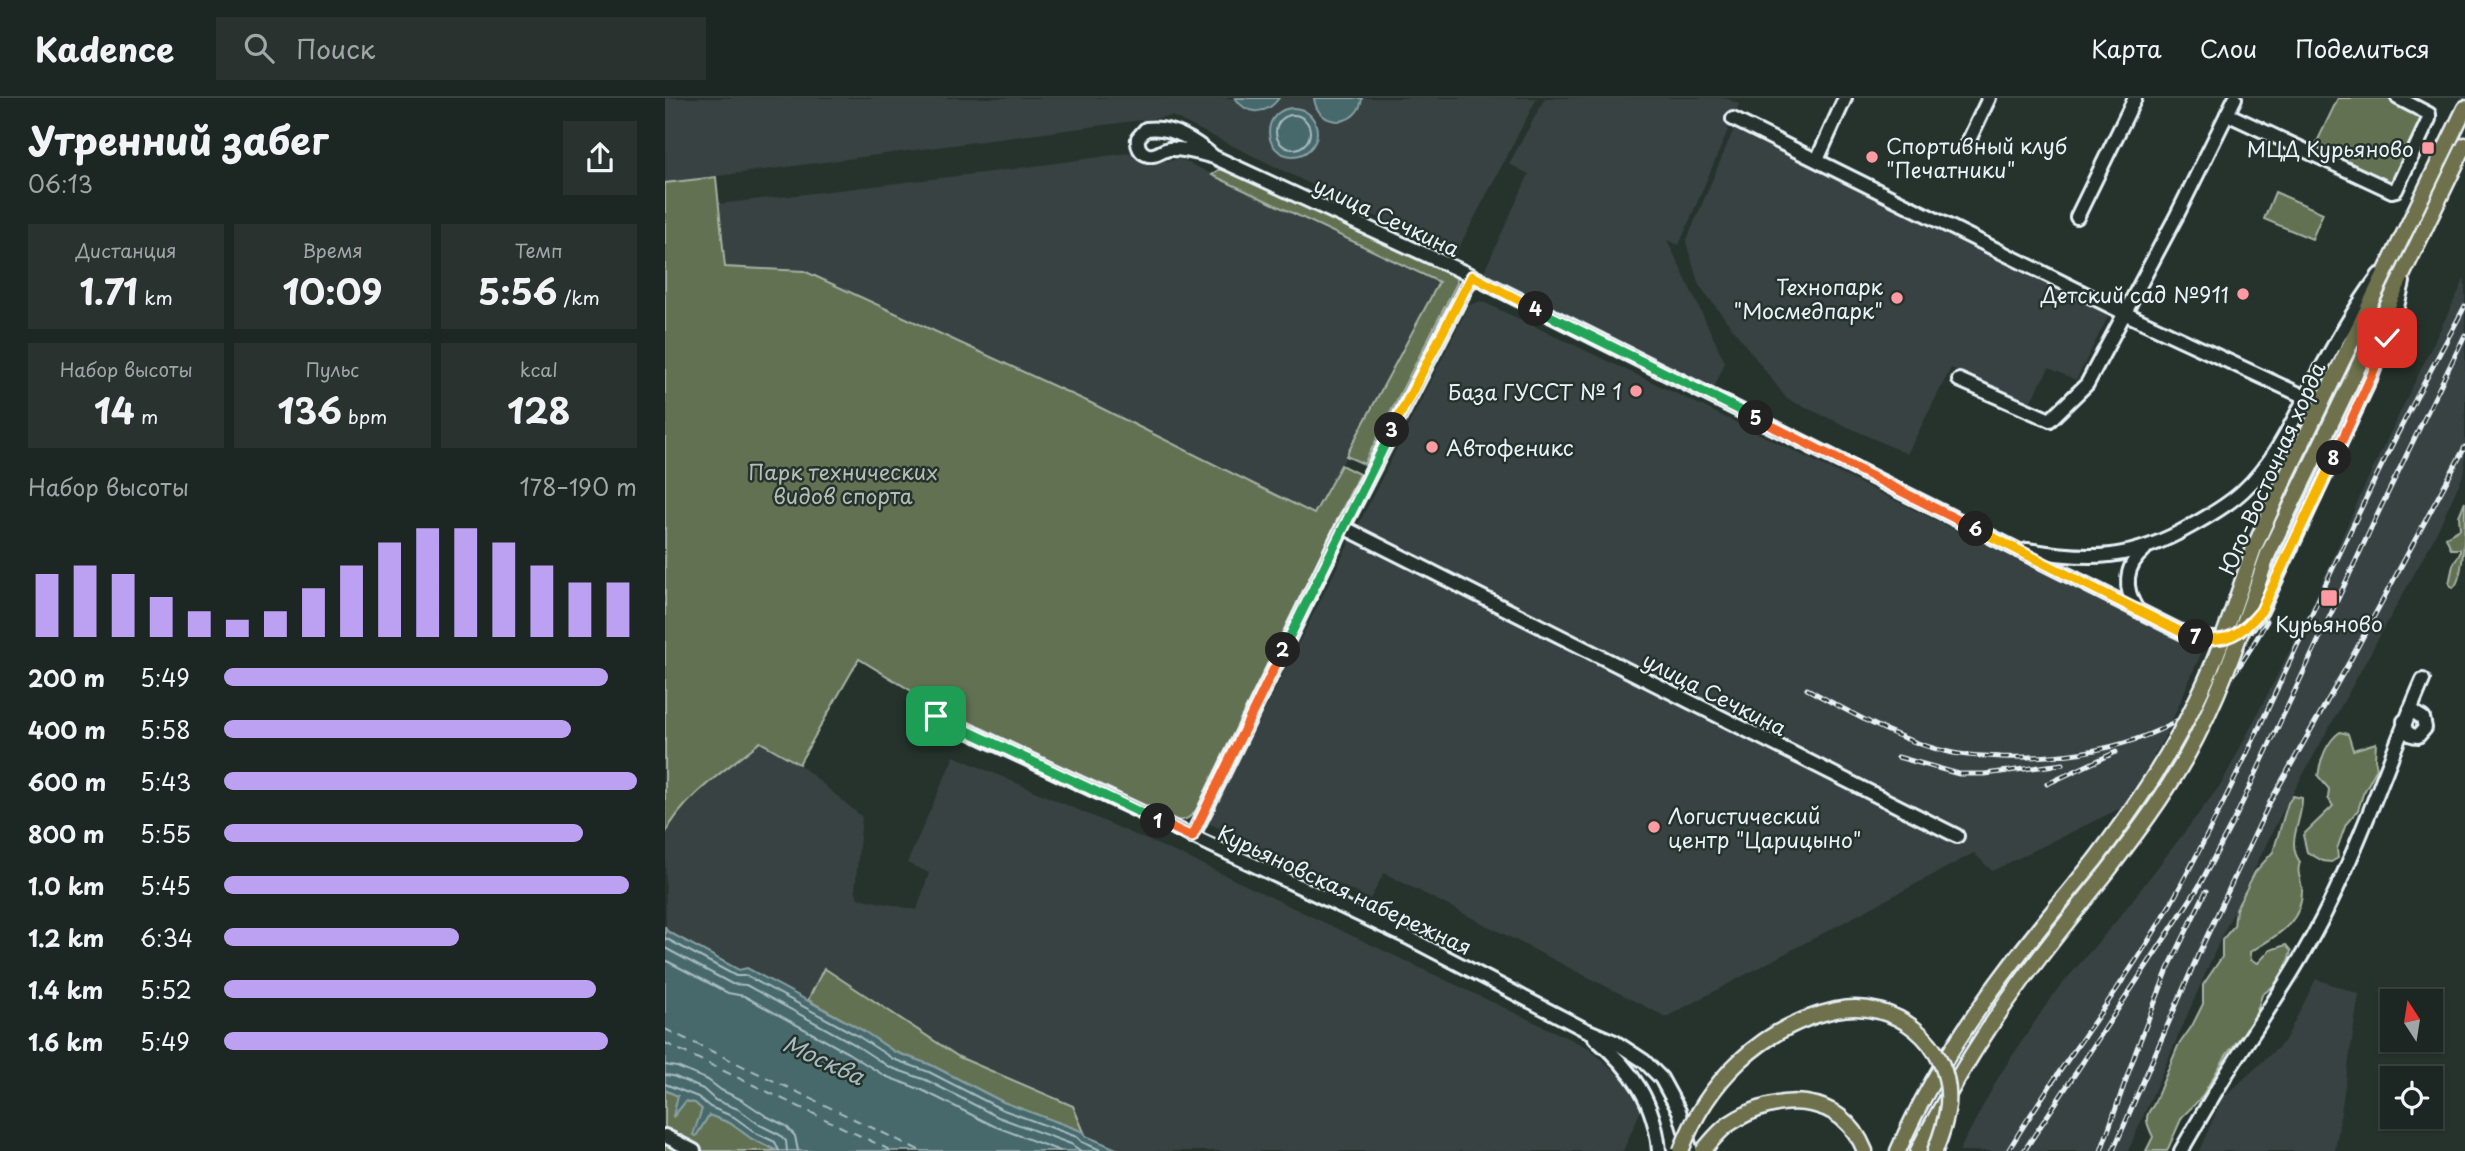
<!DOCTYPE html>
<html lang="ru">
<head>
<meta charset="utf-8">
<style>
	:root { --surface:#1c2622; --page:#29322f; --text:#f1f3f6; --muted:#a0a5a5; --line:#3a4340; --accent:#bca0f2 }
	body { margin:0; font-family:"Playpen Sans",sans-serif; background:var(--page); color:var(--text); height:100vh; display:flex; flex-direction:column; font-size:26px; white-space:nowrap }
	* { box-sizing:border-box; margin:0 }
	p { font-size:23px; color:var(--muted) }
	.icon { flex:none; width:38px; height:38px; fill:none; stroke:currentColor; stroke-width:2; stroke-linecap:round; stroke-linejoin:round }
	.map { position:relative; flex:1; overflow:hidden }
	.drawer { display:flex; flex-direction:column; background:var(--surface); width:665px }
	.drawer>* { flex:none }
	.needle { width:46px; rotate:348deg }
	.controls { position:absolute; left:1715px; top:891px; display:grid; gap:14px }
	.controls a { display:grid; place-items:center; width:63px; height:63px; border-radius:0px; background:var(--surface); box-shadow:0 2px 5px #0004,0 0 0 2px var(--line); font-size:35px }
	.pin { position:absolute; display:grid; place-items:center; width:60px; height:60px; color:#fff; margin:-30px; border-radius:14px; box-shadow:0 4px 10px #0006 }
	.km { position:absolute; width:35px; height:35px; margin:-18px; border-radius:50%; background:#222; color:#fff; font-size:19px; line-height:35px; text-align:center }
	.round { display:grid; place-items:center; flex:none; width:74px; height:74px; border-radius:0px; background:var(--page) }
	.headline { display:flex; align-items:center; justify-content:space-between; height:119px; padding:0 28px }
	h1 { font-size:38px; font-weight:700; line-height:52px }
	.figures { display:grid; grid-template-columns:repeat(3,1fr); gap:10px; height:119px; padding:7px 28px }
	.figures div { display:grid; align-content:center; border-radius:0px; background:var(--page); text-align:center }
	.figures b { font-size:35px; font-weight:700 }
	.figures small { font-size:19px; font-weight:400 }
	.figures p { font-size:19px }
	.chart { height:196px; padding:14px 28px }
	.chart p { display:flex; justify-content:space-between }
	.chart svg { width:100%; height:126px; margin-top:7px; stroke:var(--accent); stroke-width:6 }
	ul { padding:0 28px; list-style:none; font-size:23px }
	li { display:grid; grid-template-columns:112px 84px 1fr; align-items:center; height:52px }
	li i { height:18px; border-radius:9px; background:var(--accent) }
	header { display:flex; align-items:center; gap:42px; box-sizing:border-box; height:98px; padding:0 35px; background:var(--surface); border-bottom:2px solid var(--line) }
	header strong { font-size:33px }
	nav { display:flex; gap:38px; margin-inline-start:auto; font-size:24px }
	.search { width:490px; height:63px; background:var(--page); display:flex; align-items:center; gap:18px; box-sizing:border-box; padding:0 24px; border-radius:0px; color:var(--muted); font-size:26px }
	main { display:flex; flex:1; min-height:0 }
	.map>svg:first-child { display:block }
</style>
</head>
<body>
<header>
<strong>Kadence</strong>
<div class="search"><svg class="icon" aria-label="search" viewBox="0 0 24 24"><circle cx="10" cy="10" r="6"/><path d="M15 15l6 6"/></svg>Поиск</div>
<nav><a>Карта</a><a>Слои</a><a>Поделиться</a></nav>
</header>
<main>
<section class="drawer">
<div class="headline"><div><h1>Утренний забег</h1><p>06:13</p></div><a class="round"><svg class="icon" aria-label="share" viewBox="0 0 24 24"><path d="M12 15V3M7 8l5-5 5 5M5 13v7h14v-7"/></svg></a></div>
<div class="figures">
<div><p>Дистанция</p><b>1.71<small> km</small></b></div>
<div><p>Время</p><b>10:09</b></div>
<div><p>Темп</p><b>5:56<small> /km</small></b></div>
</div>
<div class="figures">
<div><p>Набор высоты</p><b>14<small> m</small></b></div>
<div><p>Пульс</p><b>136<small> bpm</small></b></div>
<div><p>kcal</p><b>128</b></div>
</div>
<div class="chart"><p><span>Набор высоты</span>178–190 m</p>
<svg viewBox="0 0 160 44" preserveAspectRatio="none"><path d="M5 44V22M15 44V19M25 44V22M35 44V30M45 44V35M55 44V38M65 44V35M75 44V27M85 44V19M95 44V11M105 44V6M115 44V6M125 44V11M135 44V19M145 44V25M155 44V25"/></svg>
</div>
<ul>
<li><b>200 m</b>5:49<i style="width:93%"></i></li>
<li><b>400 m</b>5:58<i style="width:84%"></i></li>
<li><b>600 m</b>5:43<i style="width:100%"></i></li>
<li><b>800 m</b>5:55<i style="width:87%"></i></li>
<li><b>1.0 km</b>5:45<i style="width:98%"></i></li>
<li><b>1.2 km</b>6:34<i style="width:57%"></i></li>
<li><b>1.4 km</b>5:52<i style="width:90%"></i></li>
<li><b>1.6 km</b>5:49<i style="width:93%"></i></li>
</ul>
</section>
<div class="map">
<svg width="1800" height="1053" viewBox="0 0 1800 1053">
	<rect width="100%" height="100%" fill="#26332d"/>
	<filter id="ink" filterUnits="userSpaceOnUse"><feTurbulence type="fractalNoise" baseFrequency=".0143" numOctaves="2"/><feDisplacementMap in="SourceGraphic" scale="14" xChannelSelector="R" yChannelSelector="G"/><feConvolveMatrix kernelMatrix="1 2 1 2 8 2 1 2 1" color-interpolation-filters="sRGB"/></filter>
	<g filter="url(#ink)">
		<g fill="#374242">
			<polygon points="0,0 872,0 790,157 507,18 0,85"/>
			<polygon points="880,0 1061,0 1074,6 1014,147 1002,142 1060,264 1047,295 817,178 864,76 844,66"/>
			<polygon points="1071,26 1446,213 1411,282 1384,270 1365,304 1286,270 1242,356 1122,301 1034,187 1021,144"/>
			<polygon points="463,55 503,63 515,61 775,184 650,416 426,305 139,173 60,169 54,106 334,73"/>
			<polygon points="1800,180 1800,373 1769,440 1613,722 1555,842 1463,1053 1294,1053 1334,978 1387,898 1453,821 1557,685 1638,527 1701,385"/>
			<polygon points="816,203 1029,304 1537,553 1503,632 1462,707 1327,773 1309,755 1001,919 719,775 705,801 543,725 804,207"/>
			<polygon points="95,644 134,666 197,719 190,791 193,800 252,812 264,775 242,765 289,658 521,759 924,950 961,984 976,1012 958,1053 456,1053 420,1038 408,1008 294,959 159,871 143,902 82,870 75,872 1,832 0,736 7,721 39,689"/>
			<polygon points="1651,881 1694,896 1670,1053 1534,1053 1557,1001 1619,944"/>
		</g>
		<g fill="#647152" stroke="#a6b1a5" stroke-width="2">
			<polygon points="1673,0 1727,0 1760,16 1727,87 1649,50"/>
			<polygon points="563,71 790,177 792,185 699,366 681,358 774,184 547,77 553,72"/>
			<path d="M51,79L60,169L139,173L426,305L649,416L676,367L694,376L538,704C525,720 522,726 501,721L268,606L194,561L134,666L95,644C62,671 19,698 0,736V85Z"/>
			<polygon points="1610,94 1658,115 1647,141 1599,121"/>
			<path d="M1800,403C1800,424 1800,481 1788,490L1784,486L1788,467L1795,455V451H1786L1781,439L1795,431L1794,418Z"/>
			<path d="M1675,634L1683,636L1688,652L1711,645L1710,661L1712,670L1698,696L1693,712L1681,726L1672,751L1673,760L1666,764L1658,763L1642,754L1638,737L1668,708L1663,700L1664,691L1653,678C1655,662 1662,643 1675,634Z"/>
			<path d="M1628,698L1637,700C1638,723 1620,743 1635,764C1631,775 1636,780 1637,791C1638,825 1611,838 1585,854L1586,862L1593,865L1605,852L1621,847L1626,853L1621,870L1612,885L1597,897L1589,922L1562,956L1536,1000L1517,1019L1502,1053H1481L1488,1039C1482,1026 1478,1019 1488,1008L1513,948L1527,928L1538,906V887L1557,859V842L1569,828L1571,811L1590,774L1608,754L1623,705Z"/>
			<polygon points="159,870 294,959 408,1008 419,1034 338,1004 266,967 230,954 197,932 143,902"/>
			<polygon points="0,992 13,998 8,1019 20,1003 30,1005 37,1011 29,1037 31,1038 44,1017 65,1025 87,1041 113,1053 0,1053"/>
		</g>
		<g fill="#46696c" stroke="#879fa4" stroke-width="2">
			<path d="M570,0H614C602,17 582,18 570,0Z"/>
			<path d="M649,0H697C694,30 652,31 649,0Z"/>
			<circle cx="628" cy="34" r="24"/>
			<polygon points="0,828 2,833 74,872 82,870 197,932 230,954 266,967 338,1004 419,1034 421,1038 456,1053 113,1053 87,1041 65,1025 44,1017 31,1038 28,1037 37,1011 30,1005 21,1003 8,1019 13,998 0,992"/>
		</g>
		<g fill="none" stroke-linecap="round" stroke-linejoin="round">
			<g stroke="#a7bbc0" stroke-width="2">
				<circle cx="628" cy="34" r="17"/>
				<polyline points="0,840 71,878 82,878 193,938 228,961 264,974 336,1011 412,1039 417,1044 438,1053"/>
				<polyline points="0,850 67,886 81,887 189,946 224,969 261,982 333,1019 406,1046 416,1053"/>
				<polyline points="0,862 63,895 79,898 183,955 220,978 257,992 329,1028 395,1053"/>
				<polyline points="0,967 12,969 43,982 56,992 77,1002 101,1018 121,1028 130,1038 133,1053"/>
				<polyline points="0,977 8,978 38,991 50,1002 73,1011 95,1027 115,1037 121,1043 122,1053"/>
				<polyline points="0,986 33,999 45,1009 69,1019 91,1035 110,1044 114,1053"/>
			</g>
			<g stroke="#a7bbc0" stroke-width="2" stroke-dasharray="9 7" stroke-linecap="butt">
				<polyline points="0,931 256,1053"/>
				<polyline points="0,945 227,1053"/>
			</g>
			<defs>
				<g id="minor">
					<polyline points="1562,16 1727,93 1731,92 1764,21 1764,16 1733,0"/>
					<polyline points="1068,21 1459,215 1634,296"/>
					<polyline points="1303,44 1324,0"/>
					<path d="M549,59C531,43 507,27 481,31L473,40C472,48 475,55 483,57C491,59 497,52 504,51C519,50 535,55 549,59L807,178L1520,536C1556,546 1572,543 1596,513L1706,279L1731,213L1738,184"/>
					<polyline points="1152,62 1180,0"/>
					<polyline points="1412,119 1470,0"/>
					<polyline points="1294,282 1385,322 1422,286 1512,117 1570,0"/>
					<polyline points="678,429 1292,738"/>
					<path d="M1362,452C1428,463 1467,462 1526,428C1544,418 1563,407 1578,393C1606,367 1623,333 1640,300C1663,258 1685,216 1714,177"/>
					<path d="M1472,512C1459,491 1459,469 1479,452"/>
					<polyline points="271,618 742,839 919,931 950,944 979,963 996,980 1014,1013 1026,1053"/>
					<path d="M1739,623C1739,632 1743,638 1753,638L1760,630L1758,620L1745,612"/>
					<polyline points="527,739 678,429 807,178"/>
					<path d="M930,940C967,971 990,1004 994,1053"/>
					<polyline points="0,1038 29,1053"/>
					<path d="M1516,1053C1531,1027 1546,1001 1562,975C1598,919 1637,864 1666,803C1701,731 1726,655 1758,582"/>
				</g>
				<g id="major">
					<polyline points="1589,450 1617,387 1800,10"/>
					<polyline points="1603,456 1800,47"/>
					<path d="M1038,1053C1046,1043 1054,1033 1064,1026C1111,994 1176,993 1200,1053"/>
					<path d="M1233,1053C1280,944 1355,853 1430,762"/>
					<path d="M1253,1053C1261,1035 1272,1018 1281,1001C1327,917 1382,848 1442,774"/>
				</g>
			</defs>
			<use href="#minor" stroke="#e8f1f8" stroke-width="18"/>
			<use href="#major" stroke="#e8f1f8" stroke-width="19"/>
			<use href="#minor" stroke="#26332d" stroke-width="12"/>
			<use href="#major" stroke="#6e714b" stroke-width="14"/>
			<defs>
				<g id="rail">
					<path d="M1142,591C1187,615 1239,646 1288,655C1303,658 1320,658 1336,659C1413,661 1495,648 1553,592C1574,573 1588,547 1602,523"/>
					<polyline points="1233,659 1294,676 1320,676 1398,666"/>
					<polyline points="1382,686 1451,654"/>
					<path d="M1343,1053C1397,962 1466,881 1516,787C1584,660 1640,526 1703,396C1733,332 1767,270 1800,208"/>
					<polyline points="1359,1053 1533,790 1572,716 1716,409 1800,237"/>
					<polyline points="1436,1053 1471,953 1503,871 1541,793"/>
					<polyline points="1448,1053 1533,857 1605,704 1686,561 1800,349"/>
				</g>
			</defs>
			<use href="#rail" stroke="#e8f1f8" stroke-width="5"/>
			<use href="#rail" stroke="#26332d" stroke-width="2.5" stroke-dasharray="8" stroke-linecap="butt"/>
			<defs>
				<g id="major-bridge">
					<path d="M1430,762C1470,709 1507,655 1535,595C1557,549 1572,498 1589,450"/>
					<path d="M1442,774C1470,737 1498,700 1521,659C1557,595 1579,525 1603,456"/>
					<path d="M1016,1053C1041,984 1097,928 1171,912C1229,900 1288,945 1283,1007C1281,1023 1276,1038 1270,1053"/>
				</g>
			</defs>
			<use href="#major-bridge" stroke="#e8f1f8" stroke-width="19" stroke-linecap="butt"/>
			<use href="#major-bridge" stroke="#6e714b" stroke-width="14"/>
		</g>
	</g>
	<g fill="none" stroke-linecap="round" stroke-linejoin="round" filter="url(#ink)">
		<defs>
			<polyline id="split-1" points="271,618 493,723"/>
			<polyline id="split-2" points="493,723 527,739 618,552"/>
			<polyline id="split-3" points="618,552 727,332"/>
			<polyline id="split-4" points="727,332 807,178 871,211"/>
			<polyline id="split-5" points="871,211 1091,320"/>
			<polyline id="split-6" points="1091,320 1311,431"/>
			<polyline id="split-7" points="1311,431 1520,536 1531,539"/>
			<path id="split-8" d="M1531,539C1560,547 1578,535 1596,513L1669,360"/>
			<polyline id="split-9" points="1669,360 1706,279 1722,240"/>
		</defs>
		<use href="#split-1" stroke="#fff" stroke-width="14"/>
		<use href="#split-2" stroke="#fff" stroke-width="14"/>
		<use href="#split-3" stroke="#fff" stroke-width="14"/>
		<use href="#split-4" stroke="#fff" stroke-width="14"/>
		<use href="#split-5" stroke="#fff" stroke-width="14"/>
		<use href="#split-6" stroke="#fff" stroke-width="14"/>
		<use href="#split-7" stroke="#fff" stroke-width="14"/>
		<use href="#split-8" stroke="#fff" stroke-width="14"/>
		<use href="#split-9" stroke="#fff" stroke-width="14"/>
		<use href="#split-1" stroke="#22a559" stroke-width="9"/>
		<use href="#split-2" stroke="#f0652b" stroke-width="9"/>
		<use href="#split-3" stroke="#22a559" stroke-width="9"/>
		<use href="#split-4" stroke="#f5b400" stroke-width="9"/>
		<use href="#split-5" stroke="#22a559" stroke-width="9"/>
		<use href="#split-6" stroke="#f0652b" stroke-width="9"/>
		<use href="#split-7" stroke="#f5b400" stroke-width="9"/>
		<use href="#split-8" stroke="#f5b400" stroke-width="9"/>
		<use href="#split-9" stroke="#f0652b" stroke-width="9"/>
	</g>
	<g fill="#ff9aa2" stroke="#26332d" stroke-width="2.5">
		<rect x="1756" y="43" width="14" height="14" rx="3.5"/>
		<circle cx="1207" cy="59" r="7"/>
		<circle cx="1578" cy="196" r="7"/>
		<circle cx="1232" cy="200" r="7"/>
		<circle cx="971" cy="293" r="7"/>
		<circle cx="767" cy="349" r="7"/>
		<rect x="1655" y="491" width="18" height="18" rx="3.5"/>
		<circle cx="989" cy="729" r="7"/>
	</g>
	<g text-anchor="middle" dominant-baseline="central" stroke-width="5" stroke-linejoin="round" paint-order="stroke">
		<g font-size="21" fill="#e8f1f8" stroke="#26332d" text-anchor="end">
			<text x="1221" y="47" text-anchor="start">Спортивный клуб<tspan x="1221" dy="24">"Печатники"</tspan></text>
			<text x="1749" y="50">МЦД Курьяново</text>
			<text x="1218" y="188">Технопарк<tspan x="1218" dy="24">"Мосмедпарк"</tspan></text>
			<text x="1564" y="196">Детский сад №911</text>
			<text x="957" y="293">База ГУССТ № 1</text>
			<text x="781" y="349" text-anchor="start">Автофеникс</text>
			<text x="1664" y="525" text-anchor="middle">Курьяново</text>
			<text x="1003" y="717" text-anchor="start">Логистический<tspan x="1003" dy="24">центр "Царицыно"</tspan></text>
		</g>
		<g font-size="21" fill="#e8f1f8" stroke="#26332d">
			<text transform="translate(722 118) rotate(25)">улица Сечкина</text>
			<text transform="translate(1606 370) rotate(-66)">Юго-Восточная хорда</text>
			<text transform="translate(1050 595) rotate(27)">улица Сечкина</text>
			<text transform="translate(680 791) rotate(25)">Курьяновская набережная</text>
		</g>
		<g font-size="21" fill="#b3beb6" stroke="#26332d">
			<text x="178" y="373">Парк технических<tspan x="178" dy="24">видов спорта</tspan></text>
		</g>
		<g font-size="23" font-style="italic" fill="#a7bbc0" stroke="#26332d">
			<text transform="translate(159 961) rotate(25)">Москва</text>
		</g>
	</g>
</svg>
<div class="controls">
<a><svg class="needle" viewBox="-14 -14 28 28"><path d="M0-13l5 13h-10z" fill="#e53935"/><path d="M0 13l5-13h-10z" fill="#a0a5a5"/></svg></a>
<a><svg class="icon" aria-label="locate" viewBox="0 0 24 24"><circle cx="12" cy="12" r="6"/><path d="M12 2v4M12 18v4M2 12h4M18 12h4"/></svg></a>
</div>
<div class="pin" style="left:271px;top:618px;background:#1e9e55"><svg class="icon" aria-label="arrive" viewBox="0 0 24 24"><path d="M6 21V4h12l-3 4 3 4H6"/></svg></div>
<div class="pin" style="left:1722px;top:240px;background:#d93025"><svg class="icon" aria-label="check" viewBox="0 0 24 24"><path d="M5 12l5 5 9-10"/></svg></div>
<b class="km" style="left:493px;top:723px">1</b>
<b class="km" style="left:618px;top:552px">2</b>
<b class="km" style="left:727px;top:332px">3</b>
<b class="km" style="left:871px;top:211px">4</b>
<b class="km" style="left:1091px;top:320px">5</b>
<b class="km" style="left:1311px;top:431px">6</b>
<b class="km" style="left:1531px;top:539px">7</b>
<b class="km" style="left:1669px;top:360px">8</b>
</div>
</main>
</body>
</html>
